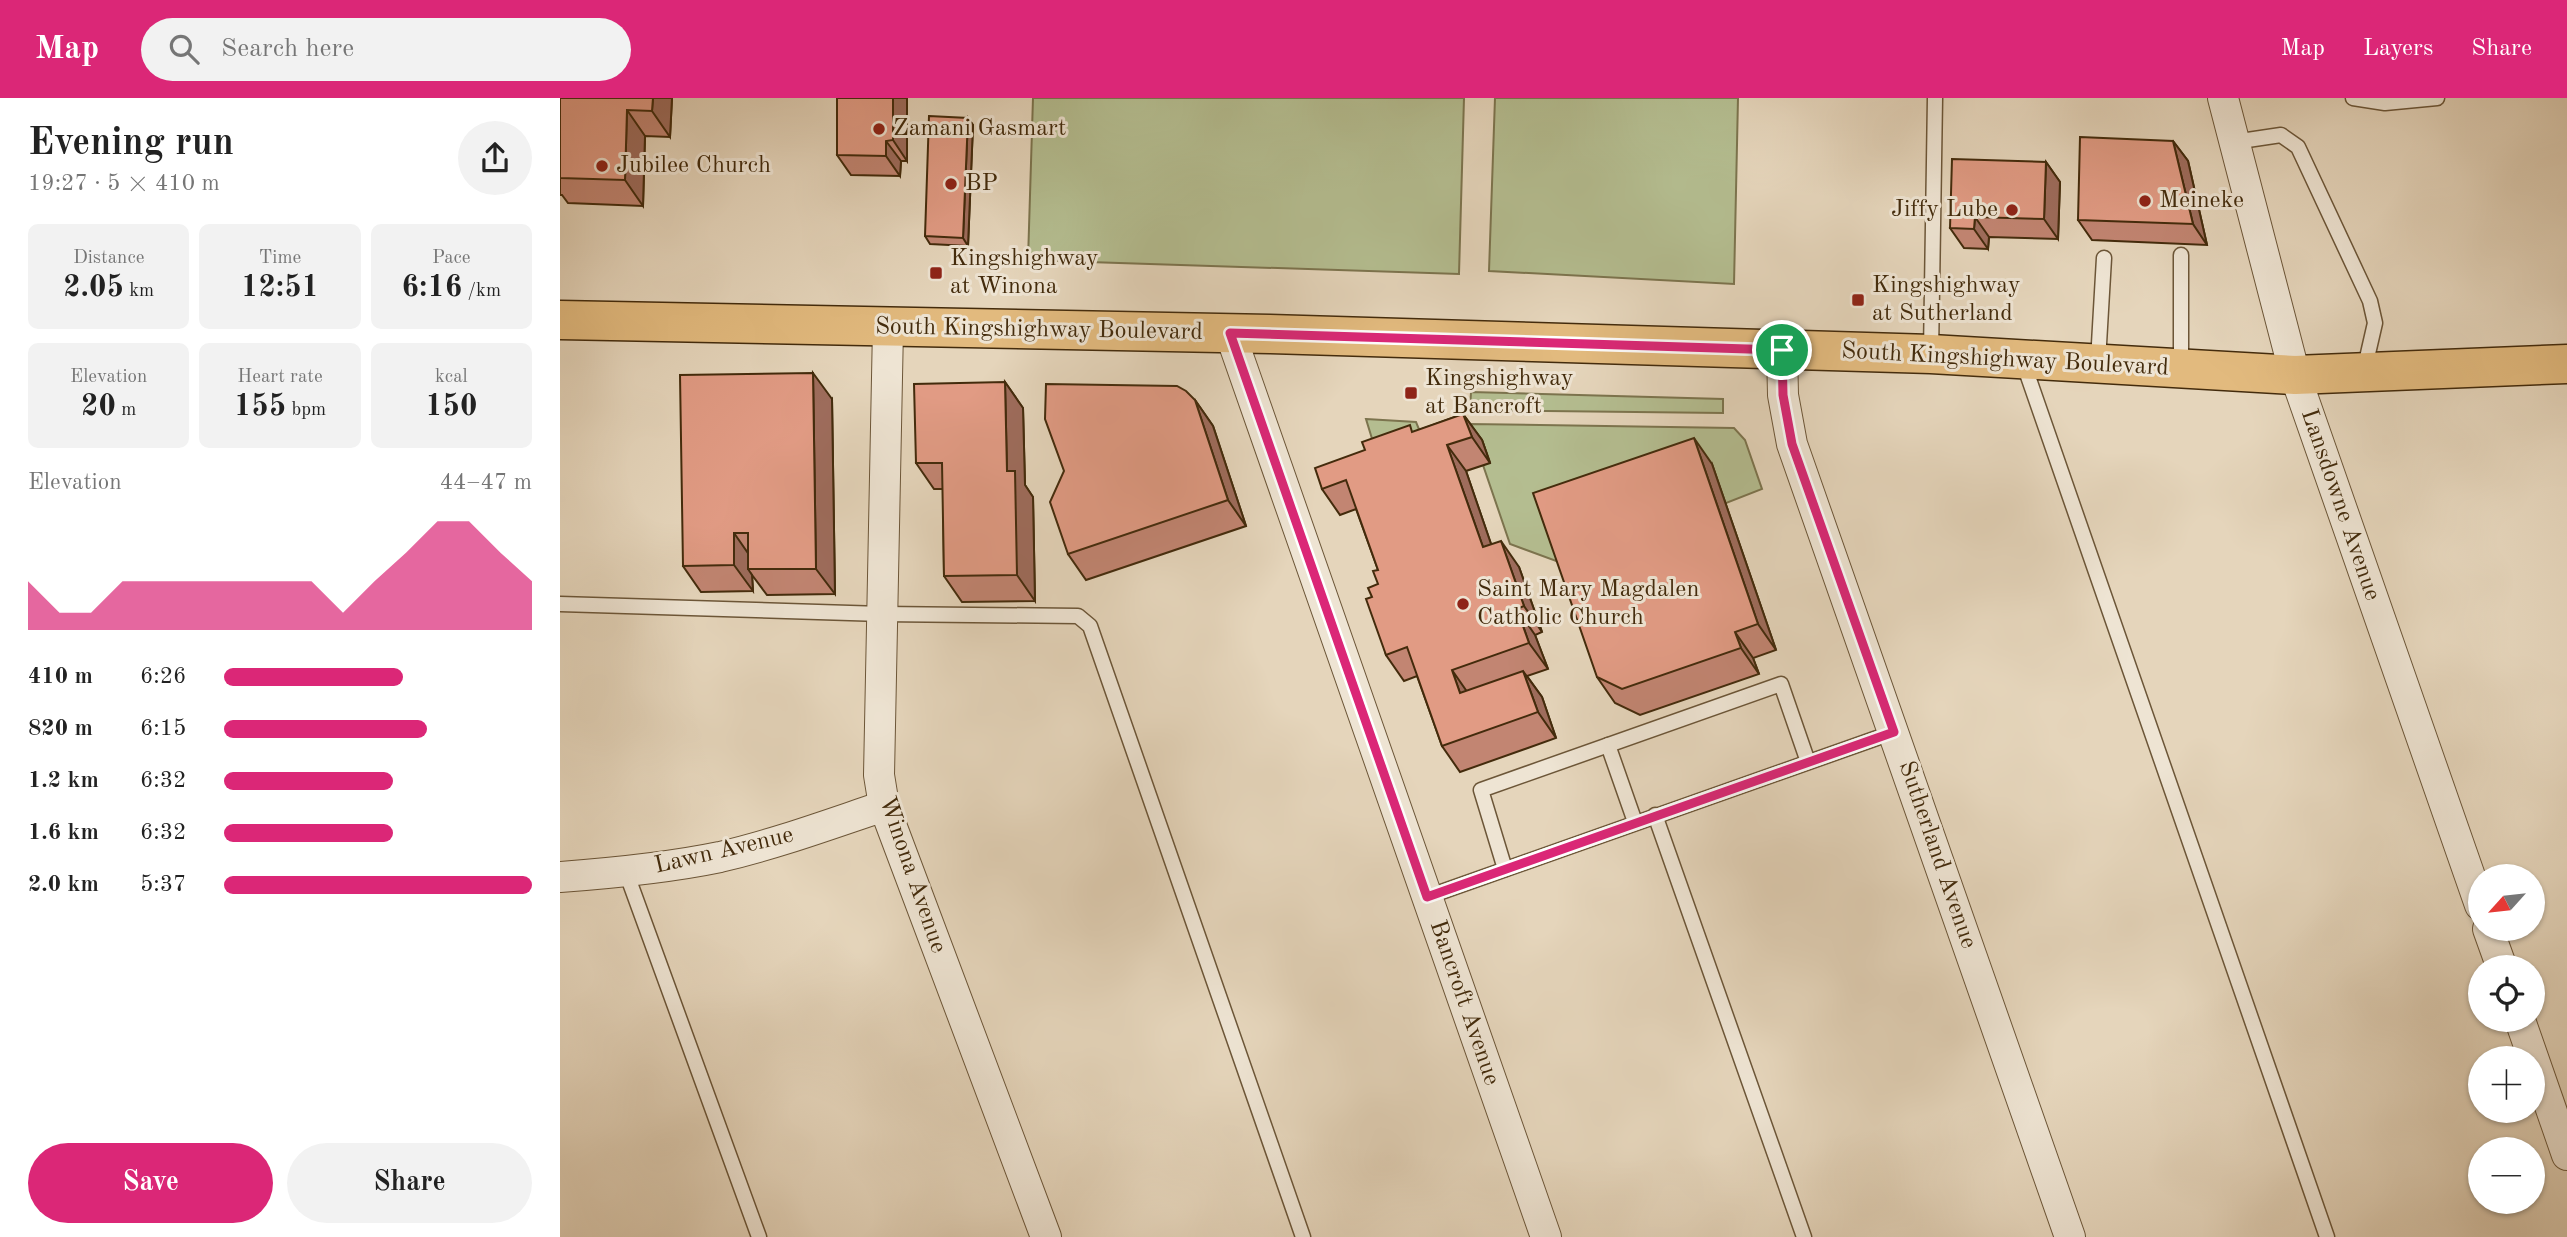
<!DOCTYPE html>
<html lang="en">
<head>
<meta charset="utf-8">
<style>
	:root { --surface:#fff; --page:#f2f2f2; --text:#222; --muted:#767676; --accent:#db2777 }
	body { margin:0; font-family:"Old Standard TT",serif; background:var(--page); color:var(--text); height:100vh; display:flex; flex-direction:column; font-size:26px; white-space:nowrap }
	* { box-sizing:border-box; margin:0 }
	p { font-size:23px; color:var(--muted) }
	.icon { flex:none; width:38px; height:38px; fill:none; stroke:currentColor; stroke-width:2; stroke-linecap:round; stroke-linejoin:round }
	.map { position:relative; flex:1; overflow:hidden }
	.side { display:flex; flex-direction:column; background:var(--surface); width:560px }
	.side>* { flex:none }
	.needle { width:46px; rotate:243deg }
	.buttons { position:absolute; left:1908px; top:766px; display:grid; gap:14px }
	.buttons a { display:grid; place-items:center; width:77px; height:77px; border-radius:50%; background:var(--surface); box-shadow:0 2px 5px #0004; font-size:35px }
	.pin { position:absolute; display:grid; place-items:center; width:60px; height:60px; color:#fff; margin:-30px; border:4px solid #fff; border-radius:50%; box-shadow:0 2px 7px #0007 }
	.round { display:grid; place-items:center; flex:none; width:74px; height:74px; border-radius:37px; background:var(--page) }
	.head { display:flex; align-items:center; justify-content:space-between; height:119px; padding:0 28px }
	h1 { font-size:38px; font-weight:600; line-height:52px }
	.metrics { display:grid; grid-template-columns:repeat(3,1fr); gap:10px; height:119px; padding:7px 28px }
	.metrics div { display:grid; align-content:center; border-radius:10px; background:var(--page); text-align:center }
	.metrics b { font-size:30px; font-weight:600 }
	.metrics small { font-size:19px; font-weight:400 }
	.metrics p { font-size:19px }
	.chart { height:196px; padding:14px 28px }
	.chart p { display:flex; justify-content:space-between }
	.chart svg { width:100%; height:126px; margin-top:7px; fill:var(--accent); opacity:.7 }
	.button { display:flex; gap:14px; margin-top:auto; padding:14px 28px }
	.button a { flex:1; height:80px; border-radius:42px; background:var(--accent); color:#fff; font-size:28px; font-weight:600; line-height:80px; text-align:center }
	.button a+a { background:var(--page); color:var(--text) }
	ul { padding:0 28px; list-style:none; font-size:23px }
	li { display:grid; grid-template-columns:112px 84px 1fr; align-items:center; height:52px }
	li i { height:18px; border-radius:9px; background:var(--accent) }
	header { display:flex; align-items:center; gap:42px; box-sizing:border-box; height:98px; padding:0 35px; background:var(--accent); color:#fff }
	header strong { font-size:33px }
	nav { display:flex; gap:38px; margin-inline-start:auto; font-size:24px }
	.search { width:490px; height:63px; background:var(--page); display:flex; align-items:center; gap:18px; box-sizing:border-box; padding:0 24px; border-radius:38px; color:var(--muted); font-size:26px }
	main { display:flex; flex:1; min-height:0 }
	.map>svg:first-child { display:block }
</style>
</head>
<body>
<header>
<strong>Map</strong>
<div class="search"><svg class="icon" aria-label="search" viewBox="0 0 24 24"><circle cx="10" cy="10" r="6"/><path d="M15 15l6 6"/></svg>Search here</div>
<nav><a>Map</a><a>Layers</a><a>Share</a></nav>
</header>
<main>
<section class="side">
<div class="head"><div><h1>Evening run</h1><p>19:27 · 5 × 410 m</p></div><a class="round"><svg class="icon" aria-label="share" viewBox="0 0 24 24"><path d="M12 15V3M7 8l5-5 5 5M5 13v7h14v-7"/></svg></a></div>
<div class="metrics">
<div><p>Distance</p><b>2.05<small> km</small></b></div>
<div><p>Time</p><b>12:51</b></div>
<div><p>Pace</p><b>6:16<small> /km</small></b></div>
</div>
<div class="metrics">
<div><p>Elevation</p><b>20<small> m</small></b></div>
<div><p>Heart rate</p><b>155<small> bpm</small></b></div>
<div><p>kcal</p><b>150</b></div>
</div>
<div class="chart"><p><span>Elevation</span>44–47 m</p>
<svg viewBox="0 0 160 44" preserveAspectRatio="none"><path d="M0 44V27L10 38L20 38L30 27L40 27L50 27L60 27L70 27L80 27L90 27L100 38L110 27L120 17L130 6L140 6L150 17L160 27V44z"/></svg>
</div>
<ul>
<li><b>410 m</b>6:26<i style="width:58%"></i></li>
<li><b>820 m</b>6:15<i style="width:66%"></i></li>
<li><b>1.2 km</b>6:32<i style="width:55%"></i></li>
<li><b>1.6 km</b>6:32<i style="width:55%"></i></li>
<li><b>2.0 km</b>5:37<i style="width:100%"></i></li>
</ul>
<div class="button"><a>Save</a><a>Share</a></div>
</section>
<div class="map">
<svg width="2007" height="1139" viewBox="0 0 2007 1139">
	<rect width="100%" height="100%" fill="#e5d5bb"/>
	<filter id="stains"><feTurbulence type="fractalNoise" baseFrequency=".00286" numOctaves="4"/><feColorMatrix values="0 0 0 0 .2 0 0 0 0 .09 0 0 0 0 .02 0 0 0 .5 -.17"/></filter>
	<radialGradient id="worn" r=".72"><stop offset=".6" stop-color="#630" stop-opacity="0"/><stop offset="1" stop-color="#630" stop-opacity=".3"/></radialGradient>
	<g fill="#b4bd90" stroke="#7c744e" stroke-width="2">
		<polygon points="473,0 904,0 899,176 468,162"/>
		<polygon points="935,0 1178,0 1174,186 929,173"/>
		<polygon points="911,294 1163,301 1163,315 910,312"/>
		<polygon points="806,321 856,324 863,341 817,357"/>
		<polygon points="908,326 1174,330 1185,342 1202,391 1007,467 950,446 923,367 930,364 922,342"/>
	</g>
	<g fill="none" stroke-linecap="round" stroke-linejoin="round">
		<defs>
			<g id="service">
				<polyline points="1793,0 1825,5 1877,0"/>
				<polyline points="1674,44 1721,37 1738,49 1810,203 1815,225 1804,273"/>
				<polyline points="1621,157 1621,268"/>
				<polyline points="1371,255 1375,0"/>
				<polyline points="1538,263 1544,160"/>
				<polyline points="1463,264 1767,1139"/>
				<polyline points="0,506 322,516 518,518 530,528 743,1139"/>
				<polyline points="1048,647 1075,724"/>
				<polyline points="1095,717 1244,1139"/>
				<polyline points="945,771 921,692 1221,586 1248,664"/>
				<polyline points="66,774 199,1139"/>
				<polyline points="867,799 1334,634"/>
			</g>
			<g id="minor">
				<polyline points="1663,0 1735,277 1920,807"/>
				<polyline points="328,230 319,677 324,708 486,1139"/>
				<polyline points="670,235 986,1139"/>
				<polyline points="1222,252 1223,297 1232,346 1510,1139"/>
				<path d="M0,779C54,775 107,770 160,759C216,746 270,726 324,708"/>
				<polyline points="1928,831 1942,870"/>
				<polyline points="1960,922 2007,1057"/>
			</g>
			<polyline id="primary" points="0,222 710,236 1371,256 1735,277 2007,266"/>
		</defs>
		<use href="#service" stroke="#6c5638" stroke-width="17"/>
		<use href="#minor" stroke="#6c5638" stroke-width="32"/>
		<use href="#primary" stroke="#432b0c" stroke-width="41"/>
		<use href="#service" stroke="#eee4d3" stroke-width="14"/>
		<use href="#minor" stroke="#eee4d3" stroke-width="30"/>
		<use href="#primary" stroke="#e2ba7e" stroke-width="38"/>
	</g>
	<g fill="#c28572" stroke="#432b0c" stroke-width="2">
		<polygon points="0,0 112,0 110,39 85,38 83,108 8,105 2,97 0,97"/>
		<polygon points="347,0 347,63 341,63 340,78 291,77 277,57"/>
		<polygon points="408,20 413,27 408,148 370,146 365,138"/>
		<polygon points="1613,43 1628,63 1647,147 1532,142 1518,122"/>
		<polygon points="1486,64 1500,84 1498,141 1429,139 1428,151 1404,150 1390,130"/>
		<polygon points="445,284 463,310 465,387 473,399 475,503 402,504 384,478 383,391 374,391 356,365"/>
		<polygon points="272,301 275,496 207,497 192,477 193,493 141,494 123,468"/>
		<polygon points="635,302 653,328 686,428 526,482 508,456"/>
		<polygon points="903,316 922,342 930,365 906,373 931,446 959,469 982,534 975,537 988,571 967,578 982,599 996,640 900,674 882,648 857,578 844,583 826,557 812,499 818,486 818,472 796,411 780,417 762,391 854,334"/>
		<polygon points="1152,366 1216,552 1193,560 1199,576 1080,617 1055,605 1037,579"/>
	</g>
	<g fill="#9e6c5c" stroke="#432b0c" stroke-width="2">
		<polygon points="93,0 112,0 110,39 92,13"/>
		<polygon points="333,0 347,0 347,63 333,42"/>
		<polygon points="67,12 85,38 83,108 65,82"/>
		<polygon points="408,20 413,27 408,148 403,140"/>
		<polygon points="326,43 341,63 340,78 326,58"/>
		<polygon points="1613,43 1628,63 1647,147 1633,126"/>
		<polygon points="1486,64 1500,84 1498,141 1484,121"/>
		<polygon points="1415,119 1429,139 1428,151 1414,131"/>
		<polygon points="253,275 272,301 275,496 256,471"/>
		<polygon points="445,284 463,310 465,387 473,399 475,503 457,477 447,373"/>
		<polygon points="635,302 653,328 686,428 668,402"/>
		<polygon points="903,316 922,342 930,365 912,339"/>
		<polygon points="1134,340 1152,366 1216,552 1198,526"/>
		<polygon points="887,347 906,373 941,475 923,449"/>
		<polygon points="174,435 192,461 188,471 192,477 193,493 174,467"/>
		<polygon points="941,443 959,469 982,534 964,508"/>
		<polygon points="957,511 975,537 988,571 969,545"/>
		<polygon points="1175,534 1193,560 1199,576 1181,550"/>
		<polygon points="892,572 910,598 900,595"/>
		<polygon points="963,573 982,599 996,640 978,614"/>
	</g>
	<g fill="#e19b84" stroke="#432b0c" stroke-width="2">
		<polygon points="0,0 93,0 92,13 67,12 65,82 0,80"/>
		<polygon points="277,0 333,0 333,42 326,43 326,58 277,57"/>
		<polygon points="369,18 408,20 403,140 365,138"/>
		<polygon points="1520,39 1613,43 1633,126 1518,122"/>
		<polygon points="1392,61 1486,64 1484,121 1415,119 1414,131 1390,130"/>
		<polygon points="253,275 256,471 188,471 188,435 174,435 174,467 123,468 120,277"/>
		<polygon points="445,284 447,373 455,373 457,477 384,478 382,365 356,365 354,286"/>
		<polygon points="486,286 617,288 626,293 635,302 668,402 508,456 490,404 504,373 485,321"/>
		<polygon points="903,316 912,339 887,347 923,449 941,443 964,508 957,511 969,545 892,572 900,595 963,573 978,614 882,648 847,549 826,557 806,501 812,499 808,490 818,486 813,473 818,472 786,382 762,391 755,370 805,352 802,344 850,327 852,334"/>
		<polygon points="1134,340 1198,526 1175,534 1181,550 1062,591 1037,579 973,395"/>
	</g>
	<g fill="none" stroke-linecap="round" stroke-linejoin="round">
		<defs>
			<polygon id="route" points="670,235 1222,252 1223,297 1232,346 1334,634 867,799"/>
		</defs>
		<use href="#route" stroke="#fff" stroke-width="14"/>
		<use href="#route" stroke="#db2777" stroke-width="9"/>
	</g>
	<g fill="#8f2418" stroke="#eee4d3" stroke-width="2.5">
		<circle cx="319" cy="31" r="7"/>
		<circle cx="42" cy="68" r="7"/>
		<circle cx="391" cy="86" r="7"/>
		<circle cx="1585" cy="103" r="7"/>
		<circle cx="1452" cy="112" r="7"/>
		<rect x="369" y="168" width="14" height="14" rx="3.5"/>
		<rect x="1291" y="195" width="14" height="14" rx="3.5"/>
		<rect x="844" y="288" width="14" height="14" rx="3.5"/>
		<circle cx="903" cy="506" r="7"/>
	</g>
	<g text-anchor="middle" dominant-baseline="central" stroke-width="6" stroke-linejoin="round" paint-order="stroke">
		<g font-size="24" fill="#432b0c" stroke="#eee4d3" text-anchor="start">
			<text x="333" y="31">Zamani Gasmart</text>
			<text x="56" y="68">Jubilee Church</text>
			<text x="405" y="86">BP</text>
			<text x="1599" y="103">Meineke</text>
			<text x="1438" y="112" text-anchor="end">Jiffy Lube</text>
			<text x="390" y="161">Kingshighway<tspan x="390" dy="28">at Winona</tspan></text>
			<text x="1312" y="188">Kingshighway<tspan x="1312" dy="28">at Sutherland</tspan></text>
			<text x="865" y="281">Kingshighway<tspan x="865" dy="28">at Bancroft</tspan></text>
			<text x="917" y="492">Saint Mary Magdalen<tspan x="917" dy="28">Catholic Church</tspan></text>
		</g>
		<g font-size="24" fill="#432b0c" stroke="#eee4d3">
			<text transform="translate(479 232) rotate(1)">South Kingshighway Boulevard</text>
			<text transform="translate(1445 262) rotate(3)">South Kingshighway Boulevard</text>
			<text transform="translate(1780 407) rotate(71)">Lansdowne Avenue</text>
			<text transform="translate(164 753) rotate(-13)">Lawn Avenue</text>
			<text transform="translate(1377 757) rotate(71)">Sutherland Avenue</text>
			<text transform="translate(352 777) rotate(71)">Winona Avenue</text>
			<text transform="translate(904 905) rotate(71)">Bancroft Avenue</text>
		</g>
	</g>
	<rect width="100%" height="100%" filter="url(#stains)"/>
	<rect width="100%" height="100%" fill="url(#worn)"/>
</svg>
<div class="buttons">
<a><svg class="needle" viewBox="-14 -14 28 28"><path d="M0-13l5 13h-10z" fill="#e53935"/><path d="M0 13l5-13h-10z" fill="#767676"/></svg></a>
<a><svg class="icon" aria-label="locate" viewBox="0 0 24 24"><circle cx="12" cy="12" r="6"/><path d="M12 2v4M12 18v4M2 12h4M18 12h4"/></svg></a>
<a>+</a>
<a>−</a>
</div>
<div class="pin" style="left:1222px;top:252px;background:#1e9e55"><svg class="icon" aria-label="arrive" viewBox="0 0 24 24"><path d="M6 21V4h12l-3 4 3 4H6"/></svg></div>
</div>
</main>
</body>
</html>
